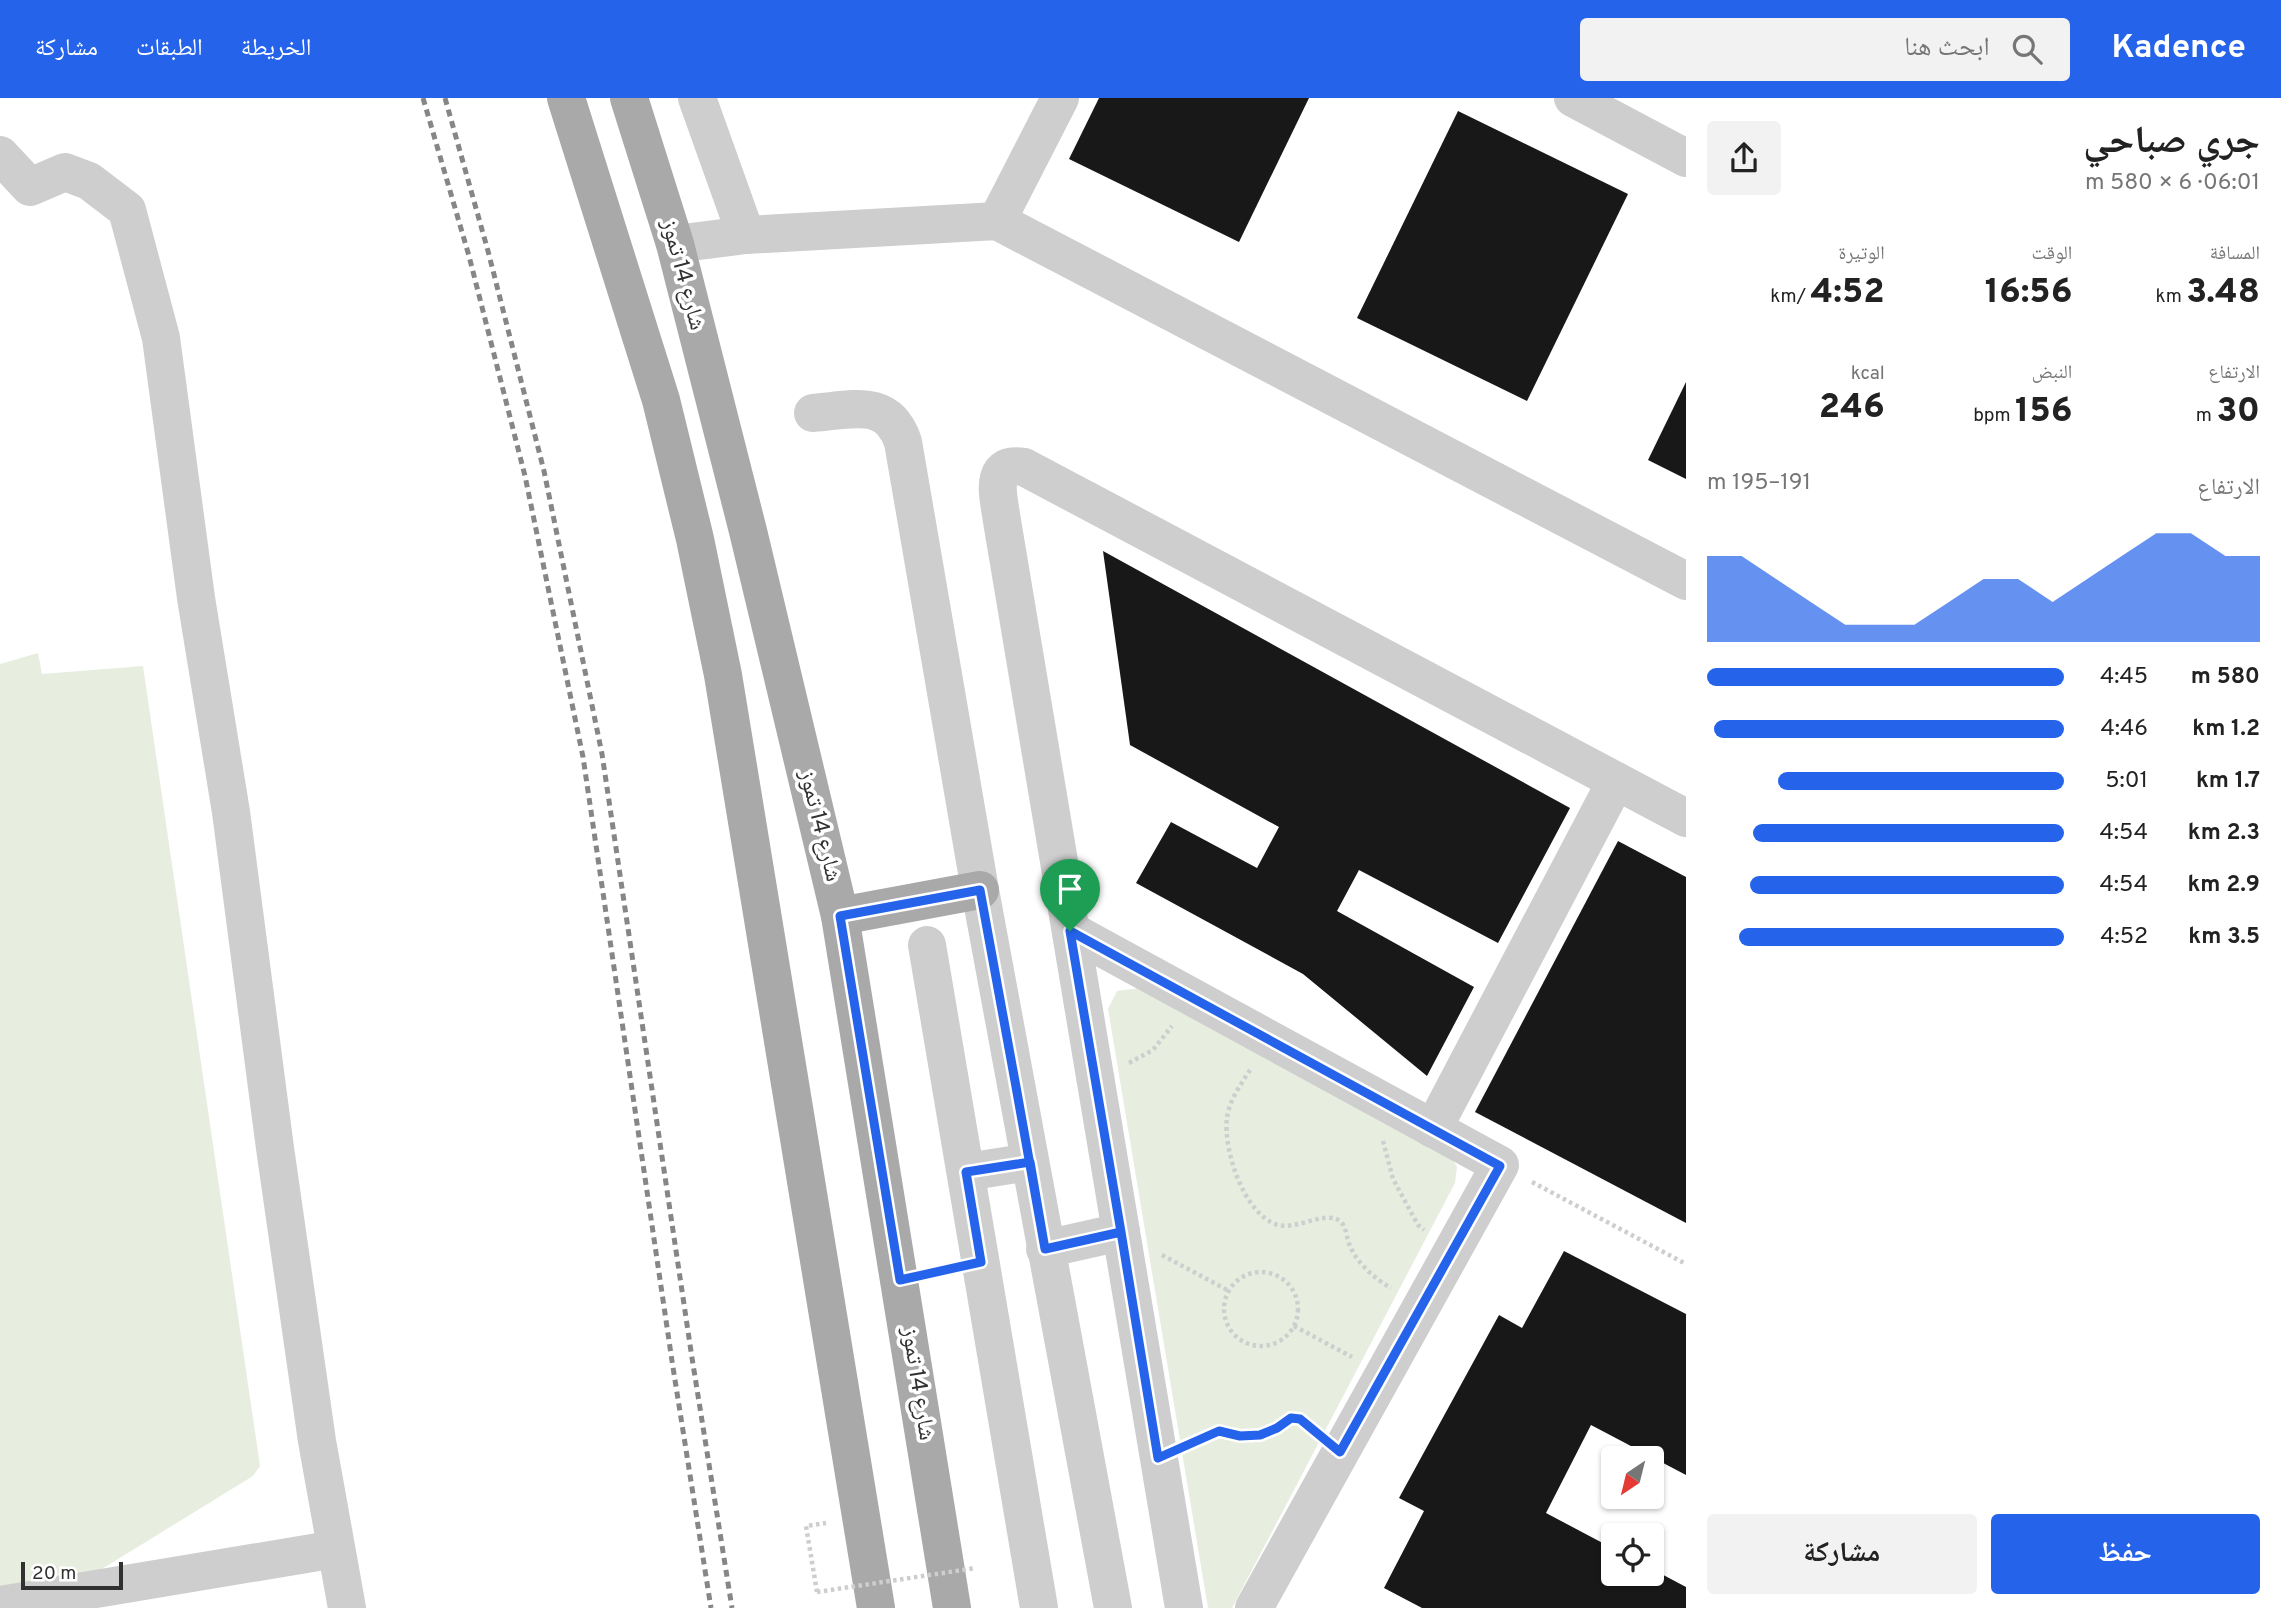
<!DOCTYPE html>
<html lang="ar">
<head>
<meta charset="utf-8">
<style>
	:root { --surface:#fff; --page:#f2f2f2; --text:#222; --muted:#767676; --accent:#2563eb }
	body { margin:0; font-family:Overpass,"Noto Naskh Arabic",sans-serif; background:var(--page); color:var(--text); direction:rtl; height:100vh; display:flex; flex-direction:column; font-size:26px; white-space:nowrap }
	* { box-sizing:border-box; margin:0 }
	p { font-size:23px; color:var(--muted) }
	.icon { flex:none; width:38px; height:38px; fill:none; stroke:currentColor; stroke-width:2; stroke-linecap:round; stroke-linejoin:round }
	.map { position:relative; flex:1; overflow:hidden; direction:ltr }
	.details { display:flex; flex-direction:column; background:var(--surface); width:595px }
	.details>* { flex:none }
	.needle { width:46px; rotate:215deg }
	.buttons { position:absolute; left:1601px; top:1348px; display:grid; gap:14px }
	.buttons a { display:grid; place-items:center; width:63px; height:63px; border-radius:7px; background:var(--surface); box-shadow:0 2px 5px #0004; font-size:35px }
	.scale { position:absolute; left:21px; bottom:18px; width:102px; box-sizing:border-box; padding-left:7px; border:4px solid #313131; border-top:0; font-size:19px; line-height:24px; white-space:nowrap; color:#313131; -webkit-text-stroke:5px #fff; paint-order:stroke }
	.pin { position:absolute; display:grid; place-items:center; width:60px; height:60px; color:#fff; margin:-72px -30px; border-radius:50% 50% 50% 0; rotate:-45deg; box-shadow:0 0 7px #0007 }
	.pin .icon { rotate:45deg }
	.round { display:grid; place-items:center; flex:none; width:74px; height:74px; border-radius:7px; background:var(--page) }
	.summary { display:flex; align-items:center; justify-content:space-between; height:119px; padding:0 21px }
	h1 { font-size:38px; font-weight:800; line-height:52px }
	.figures { display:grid; grid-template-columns:repeat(3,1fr); gap:10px; height:119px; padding:7px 21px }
	.figures div { display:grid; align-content:center }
	.figures b { font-size:35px; font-weight:800 }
	.figures small { font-size:19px; font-weight:400 }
	.figures p { font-size:19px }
	.chart { height:196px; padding:14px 21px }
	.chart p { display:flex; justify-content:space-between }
	.chart svg { width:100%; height:126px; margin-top:7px; fill:var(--accent); opacity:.7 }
	.button { display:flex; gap:14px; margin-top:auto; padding:14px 21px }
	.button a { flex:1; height:80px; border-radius:7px; background:var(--accent); color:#fff; font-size:28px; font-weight:800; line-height:80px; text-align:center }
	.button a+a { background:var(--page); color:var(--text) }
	ul { padding:0 21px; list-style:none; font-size:23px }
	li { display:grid; grid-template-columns:112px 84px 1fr; align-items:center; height:52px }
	li i { height:18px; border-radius:9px; background:var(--accent) }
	header { display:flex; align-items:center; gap:42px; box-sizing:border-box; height:98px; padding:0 35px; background:var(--accent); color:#fff }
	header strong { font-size:33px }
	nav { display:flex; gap:38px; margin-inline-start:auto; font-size:24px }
	.search { width:490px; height:63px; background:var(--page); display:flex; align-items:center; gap:18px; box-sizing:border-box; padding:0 24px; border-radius:7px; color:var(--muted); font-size:26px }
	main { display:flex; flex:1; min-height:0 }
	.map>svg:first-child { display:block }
</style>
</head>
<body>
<header>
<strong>Kadence</strong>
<div class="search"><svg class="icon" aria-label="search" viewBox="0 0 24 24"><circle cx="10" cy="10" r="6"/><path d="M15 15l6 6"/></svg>ابحث هنا</div>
<nav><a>الخريطة</a><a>الطبقات</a><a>مشاركة</a></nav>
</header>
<main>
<section class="details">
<div class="summary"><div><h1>جري صباحي</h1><p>06:01 · 6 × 580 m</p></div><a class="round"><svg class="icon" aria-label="share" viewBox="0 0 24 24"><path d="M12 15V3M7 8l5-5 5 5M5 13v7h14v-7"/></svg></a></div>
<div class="figures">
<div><p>المسافة</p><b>3.48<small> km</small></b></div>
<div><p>الوقت</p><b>16:56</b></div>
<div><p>الوتيرة</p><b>4:52<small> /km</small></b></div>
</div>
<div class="figures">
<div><p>الارتفاع</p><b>30<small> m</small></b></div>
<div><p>النبض</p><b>156<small> bpm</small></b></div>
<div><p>kcal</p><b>246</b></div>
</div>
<div class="chart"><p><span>الارتفاع</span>191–195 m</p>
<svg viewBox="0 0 160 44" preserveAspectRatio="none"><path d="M0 44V14L10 14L20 22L30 30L40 38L50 38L60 38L70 30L80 22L90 22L100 30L110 22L120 14L130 6L140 6L150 14L160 14V44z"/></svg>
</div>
<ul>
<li><b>580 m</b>4:45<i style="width:100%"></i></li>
<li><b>1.2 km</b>4:46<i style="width:98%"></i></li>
<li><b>1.7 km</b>5:01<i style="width:80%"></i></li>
<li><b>2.3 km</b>4:54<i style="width:87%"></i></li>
<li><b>2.9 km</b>4:54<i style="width:88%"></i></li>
<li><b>3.5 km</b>4:52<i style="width:91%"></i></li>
</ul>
<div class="button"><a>حفظ</a><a>مشاركة</a></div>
</section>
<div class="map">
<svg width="1686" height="1510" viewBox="0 0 1686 1510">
	<rect width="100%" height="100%" fill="#fff"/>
	<g fill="#e7eedf">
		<polygon points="38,555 42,576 143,568 260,1368 253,1378 97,1474 0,1492 0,566"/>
		<polygon points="1140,890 1449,1055 1457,1069 1455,1085 1232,1510 1208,1510 1108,911 1117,893"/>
	</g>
	<g fill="#181818">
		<polygon points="1099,0 1309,0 1239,144 1069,61"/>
		<polygon points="1458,13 1628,96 1527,303 1357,220"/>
		<polygon points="1686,284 1686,381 1648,362"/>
		<polygon points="1103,453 1570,710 1498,845 1359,772 1337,813 1474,889 1427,978 1303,876 1136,785 1171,724 1257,770 1279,729 1130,647"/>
		<polygon points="1618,743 1686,779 1686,1125 1475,1014"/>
		<polygon points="1564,1153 1686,1216 1686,1377 1591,1327 1546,1415 1614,1451 1614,1475 1652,1475 1652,1471 1686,1489 1686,1510 1422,1510 1384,1490 1424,1413 1399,1400 1499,1217 1522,1230"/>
	</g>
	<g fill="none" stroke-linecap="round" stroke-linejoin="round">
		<g stroke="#cecece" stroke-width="4.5" stroke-dasharray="3.5 3.5" stroke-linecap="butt">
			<polyline points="1129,965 1153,952 1172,928"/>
			<path d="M1250,972C1241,986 1229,1003 1227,1020C1223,1052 1244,1117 1278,1127C1297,1132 1326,1112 1340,1123C1347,1129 1346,1140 1350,1148C1357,1165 1375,1181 1391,1190"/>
			<polyline points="1383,1043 1393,1081 1418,1127 1424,1132"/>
			<polyline points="1532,1084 1686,1166"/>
			<polyline points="1162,1157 1229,1193"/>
			<circle cx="1261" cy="1211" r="37"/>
			<polyline points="1294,1228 1352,1259"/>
			<path d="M1193,1345L1219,1333C1226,1334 1234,1338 1242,1338C1261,1340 1276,1330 1291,1320L1300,1321L1312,1332"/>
			<polyline points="817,1494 806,1428 826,1425"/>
		</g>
		<g stroke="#cecece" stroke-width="38">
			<polyline points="697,0 746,137"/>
			<polyline points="1573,0 1686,60"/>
			<polyline points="0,57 30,89 65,74 89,83 127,112 161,240 196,500 231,714 275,1050 317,1343 347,1510"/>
			<polyline points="997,123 1060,0"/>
			<polyline points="675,146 746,137 997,123 1686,483"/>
			<path d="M813,315C851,312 888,299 903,344L980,792L1113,1510"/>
			<polyline points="1071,833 1500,1067 1254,1510"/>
			<polyline points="927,847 1039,1510"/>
			<polyline points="1433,1031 1616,683"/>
			<polyline points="966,1074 1030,1064"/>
			<polyline points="1045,1151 1121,1134"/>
			<polyline points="0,1507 336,1451"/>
			<path d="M1184,1510L1002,423C999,400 987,362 1024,369L1686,720"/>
		</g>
		<g stroke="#a9a9a9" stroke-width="38">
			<polyline points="566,0 661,302 695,441 723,577 876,1510"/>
			<polyline points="629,0 675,146 748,433 840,818 952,1510"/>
			<polyline points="840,818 980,792"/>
		</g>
		<g stroke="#868686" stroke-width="5" stroke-dasharray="7 5" stroke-linecap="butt">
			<polyline points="423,0 469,158 525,378 583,659 672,1263 711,1510"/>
			<polyline points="445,0 488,153 544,373 602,656 692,1260 732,1510"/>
		</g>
		<polyline stroke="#cecece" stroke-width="4.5" stroke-dasharray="3.5 3.5" stroke-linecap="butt" points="817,1494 976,1470"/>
	</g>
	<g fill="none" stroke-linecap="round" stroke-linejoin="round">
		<defs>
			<path id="route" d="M1070,833L1121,1134L1045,1151C1024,1031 1002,912 980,792L840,818L900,1182L981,1164L966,1074L1030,1064L1045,1151L1121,1134L1158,1360L1219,1333L1240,1338L1260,1337L1277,1330L1291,1320L1300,1321L1340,1354L1500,1068L1070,833"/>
		</defs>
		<use href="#route" stroke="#fff" stroke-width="14"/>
		<use href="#route" stroke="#2563eb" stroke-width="9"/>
	</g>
	<g text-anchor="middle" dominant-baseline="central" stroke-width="7" stroke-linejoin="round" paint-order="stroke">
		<g font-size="23" fill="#313131" stroke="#fff">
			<text transform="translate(682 177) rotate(75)">شارع 14 تموز</text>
			<text transform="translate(819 728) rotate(76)">شارع 14 تموز</text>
			<text transform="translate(917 1286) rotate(81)">شارع 14 تموز</text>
		</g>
	</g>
</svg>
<div class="buttons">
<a><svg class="needle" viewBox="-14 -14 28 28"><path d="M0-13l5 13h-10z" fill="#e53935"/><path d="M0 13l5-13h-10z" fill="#767676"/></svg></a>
<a><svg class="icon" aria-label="locate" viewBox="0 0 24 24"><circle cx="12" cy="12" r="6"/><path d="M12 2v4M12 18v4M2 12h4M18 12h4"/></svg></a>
</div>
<div class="scale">20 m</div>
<div class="pin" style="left:1070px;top:833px;background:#1e9e55"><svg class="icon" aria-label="arrive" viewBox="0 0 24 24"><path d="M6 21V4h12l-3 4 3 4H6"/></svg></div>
</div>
</main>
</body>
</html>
